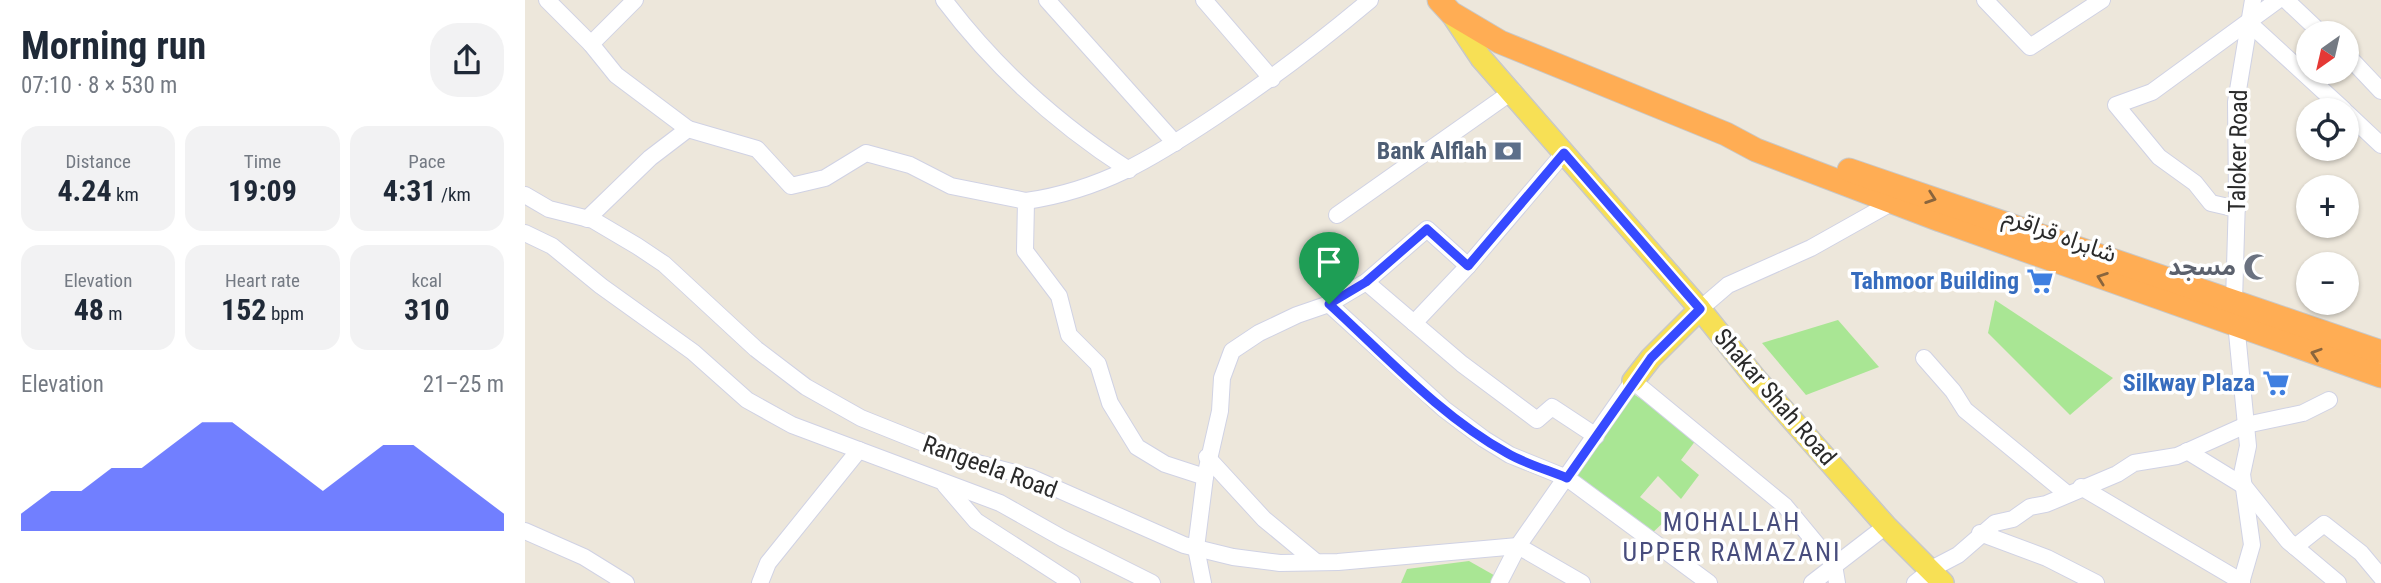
<!DOCTYPE html>
<html lang="en">
<head>
<meta charset="utf-8">
<style>
	:root { --surface:#fff; --page:#f2f2f3; --text:#1f2937; --muted:#747a83; --accent:#364aff }
	body { margin:0; font-family:"Roboto Condensed","Noto Sans Arabic",sans-serif; background:var(--page); color:var(--text); height:100vh; display:flex; flex-direction:column; font-size:26px; white-space:nowrap }
	* { box-sizing:border-box; margin:0 }
	p { font-size:23px; color:var(--muted) }
	.icon { flex:none; width:38px; height:38px; fill:none; stroke:currentColor; stroke-width:2; stroke-linecap:round; stroke-linejoin:round }
	.map { position:relative; flex:1; overflow:hidden }
	.sheet { display:flex; flex-direction:column; background:var(--surface); width:525px }
	.sheet>* { flex:none }
	.needle { width:46px; rotate:214deg }
	.controls { position:absolute; left:1771px; top:21px; display:grid; gap:14px }
	.controls a { display:grid; place-items:center; width:63px; height:63px; border-radius:50%; background:var(--surface); box-shadow:0 2px 5px #0004; font-size:35px }
	.pin { position:absolute; display:grid; place-items:center; width:60px; height:60px; color:#fff; margin:-72px -30px; border-radius:50% 50% 50% 0; rotate:-45deg; box-shadow:0 0 7px #0007 }
	.pin .icon { rotate:45deg }
	.round { display:grid; place-items:center; flex:none; width:74px; height:74px; border-radius:28px; background:var(--page) }
	.head { display:flex; align-items:center; justify-content:space-between; height:119px; padding:0 21px }
	h1 { font-size:38px; font-weight:700; line-height:52px }
	.stats { display:grid; grid-template-columns:repeat(3,1fr); gap:10px; height:119px; padding:7px 21px }
	.stats div { display:grid; align-content:center; border-radius:18px; background:var(--page); text-align:center }
	.stats b { font-size:30px; font-weight:700 }
	.stats small { font-size:19px; font-weight:400 }
	.stats p { font-size:19px }
	.chart { height:196px; padding:14px 21px }
	.chart p { display:flex; justify-content:space-between }
	.chart svg { width:100%; height:126px; margin-top:7px; fill:var(--accent); opacity:.7 }
	main { display:flex; flex:1; min-height:0 }
	.map>svg:first-child { display:block }
</style>
</head>
<body>
<main>
<section class="sheet">
<div class="head"><div><h1>Morning run</h1><p>07:10 · 8 × 530 m</p></div><a class="round"><svg class="icon" aria-label="share" viewBox="0 0 24 24"><path d="M12 15V3M7 8l5-5 5 5M5 13v7h14v-7"/></svg></a></div>
<div class="stats">
<div><p>Distance</p><b>4.24<small> km</small></b></div>
<div><p>Time</p><b>19:09</b></div>
<div><p>Pace</p><b>4:31<small> /km</small></b></div>
</div>
<div class="stats">
<div><p>Elevation</p><b>48<small> m</small></b></div>
<div><p>Heart rate</p><b>152<small> bpm</small></b></div>
<div><p>kcal</p><b>310</b></div>
</div>
<div class="chart"><p><span>Elevation</span>21–25 m</p>
<svg viewBox="0 0 160 44" preserveAspectRatio="none"><path d="M0 44V38L10 30L20 30L30 22L40 22L50 14L60 6L70 6L80 14L90 22L100 30L110 22L120 14L130 14L140 22L150 30L160 38V44z"/></svg>
</div>
</section>
<div class="map">
<svg width="1856" height="583" viewBox="0 0 1856 583">
	<rect width="100%" height="100%" fill="#ede7db"/>
	<g fill="#a9e694">
		<polygon points="1470,300 1588,378 1545,415 1463,333"/>
		<polygon points="1313,320 1354,367 1281,395 1237,343"/>
		<polygon points="1102,390 1174,436 1156,460 1174,475 1156,499 1133,476 1115,497 1143,518 1123,537 1042,478"/>
		<polygon points="944,561 974,578 973,583 876,583 882,569"/>
	</g>
	<g fill="none" stroke-linecap="round" stroke-linejoin="round">
		<defs>
			<g id="minor">
				<polyline points="22,0 66,44"/>
				<path d="M419,0C471,69 531,123 604,170"/>
				<polyline points="522,0 650,143"/>
				<polyline points="679,0 747,79"/>
				<polyline points="1460,0 1505,47 1577,0"/>
				<polyline points="1761,0 1796,33"/>
				<polyline points="1724,23 1819,110"/>
				<polyline points="1822,55 1856,91"/>
				<polyline points="1822,113 1856,145"/>
				<polyline points="163,129 232,149 266,186 300,178 341,153 385,165 426,186 501,201 500,251 534,296 544,335 573,364 585,403 612,447 640,464 680,477"/>
				<polyline points="0,195 24,209 68,220 112,246 139,264 231,349 281,387 336,418 441,460 505,477 659,545 708,557 755,563 813,562 993,546 1057,583"/>
				<path d="M501,201C577,190 628,158 691,116C745,80 795,42 845,0"/>
				<polyline points="1712,209 1686,203 1670,183 1634,157 1591,105 1627,92 1753,0"/>
				<polyline points="812,215 988,91"/>
				<polyline points="62,219 125,158 163,129 91,75 66,44 110,0"/>
				<polyline points="0,233 27,246 76,286 168,352 222,400 267,425 475,503 537,538 627,583"/>
				<polyline points="841,282 937,364 1012,420 1027,407 1071,436"/>
				<polyline points="804,304 919,409 959,439 985,455 1042,478 1184,583"/>
				<polyline points="1175,309 1203,285 1286,248 1368,202"/>
				<polyline points="889,323 943,266 1039,153"/>
				<polyline points="1399,358 1428,391 1440,410 1541,493"/>
				<polyline points="1662,451 1719,486 1763,541 1813,583"/>
				<polyline points="682,457 739,519 791,562"/>
				<polyline points="420,485 451,521 547,583"/>
				<polyline points="1556,487 1717,582"/>
				<polyline points="0,531 59,557 101,583"/>
				<polyline points="1455,533 1522,558 1571,583"/>
				<polyline points="1770,547 1799,524 1836,553 1856,577"/>
				<polyline points="235,583 243,563 334,450"/>
				<polyline points="678,583 671,548 680,477 695,411 697,378 707,351 734,333 772,315 804,304 841,282 902,229 943,266"/>
				<polyline points="974,583 993,546 1108,381 1260,506 1309,565 1312,583"/>
				<polyline points="1287,583 1361,526"/>
				<polyline points="1390,583 1410,567 1433,555 1470,523 1488,519 1505,507 1521,504 1592,474 1609,463 1652,456 1721,425 1778,413 1804,400"/>
				<polyline points="1716,583 1727,545 1717,474 1723,446 1709,302 1712,198 1711,102 1728,0"/>
			</g>
			<g id="major">
				<polyline points="926,13 956,58 1175,309 1231,379 1361,526 1418,583"/>
				<polyline points="1108,381 1126,358 1175,309"/>
			</g>
			<g id="highway">
				<polyline points="914,0 926,13 975,42 1201,134 1231,150 1415,220 1856,376"/>
				<polyline points="1324,170 1856,352"/>
			</g>
		</defs>
		<use href="#minor" stroke="#d0d2e4" stroke-width="18"/>
		<use href="#major" stroke="#c8c8c8" stroke-width="24"/>
		<use href="#highway" stroke="#c8c8c8" stroke-width="25"/>
		<use href="#minor" stroke="#fff" stroke-width="16"/>
		<use href="#major" stroke="#f7e055" stroke-width="21"/>
		<use href="#highway" stroke="#ffad54" stroke-width="23"/>
	</g>
	<defs><path id="oneway-chevron" d="M-2-3.5L2.5 0L-2 3.5" fill="none" stroke-width="1.6" stroke-linecap="round" stroke-linejoin="round" transform="scale(1.75)"/></defs>
	<g stroke="#8a653d">
		<use href="#oneway-chevron" transform="translate(1406 198) rotate(19)"/>
		<use href="#oneway-chevron" transform="translate(1577 278) rotate(-160)"/>
		<use href="#oneway-chevron" transform="translate(1791 354) rotate(-162)"/>
	</g>
	<g fill="none" stroke-linecap="round" stroke-linejoin="round">
		<defs>
			<path id="route" d="M1039,153L1175,309L1126,358L1042,478C1023,470 1001,464 982,453C915,416 860,355 804,304L841,282L902,229L943,266Z"/>
		</defs>
		<use href="#route" stroke="#fff" stroke-width="14"/>
		<use href="#route" stroke="#364aff" stroke-width="9"/>
	</g>
	<defs>
		<symbol id="bank-bare" viewBox="-9 -9 18 18"><path d="M-6-4H6V4H-6ZM0-2.3a2.3 2.3 0 1 0 0 4.6a2.3 2.3 0 1 0 0-4.6Z" fill="#5c6f8a" stroke="#fff" stroke-width="2.5" paint-order="stroke"/></symbol>
		<symbol id="mosque-bare" viewBox="-9 -9 18 18"><path d="M3.5-4.9A6 6 0 1 0 3.5 4.9A5 5 0 1 1 3.5-4.9Z" fill="#6b7280" stroke="#fff" stroke-width="2.5" paint-order="stroke"/></symbol>
		<symbol id="supermarket-bare" viewBox="-9 -9 18 18"><path d="M-6-5.5h2.5l.6 2H6L4.5 2H-2.5L-4.4-4H-6ZM-1.5 3.2a1.3 1.3 0 1 0 .1 0ZM3 3.2a1.3 1.3 0 1 0 .1 0Z" fill="#3f7fe0" stroke="#fff" stroke-width="2.5" paint-order="stroke"/></symbol>
	</defs>
	<g fill-rule="evenodd">
		<use href="#bank-bare" x="964" y="132" width="38" height="38"/>
		<use href="#mosque-bare" x="1713" y="248" width="38" height="38"/>
		<use href="#supermarket-bare" x="1496" y="262" width="38" height="38"/>
		<use href="#supermarket-bare" x="1732" y="364" width="38" height="38"/>
	</g>
	<g text-anchor="middle" dominant-baseline="central" stroke-width="7" stroke-linejoin="round" paint-order="stroke">
		<g font-size="24" font-weight="bold" fill="#4e5e75" stroke="#fff" text-anchor="end">
			<text x="962" y="151">Bank Alflah</text>
		</g>
		<g font-size="24" fill="#2a2a2a" stroke="#fff">
			<text transform="translate(1713 151) rotate(-89)">Taloker Road</text>
			<text transform="translate(1535 235) rotate(20)">شاہراہ قراقرم</text>
			<text transform="translate(1250 397) rotate(49)">Shakar Shah Road</text>
			<text transform="translate(465 467) rotate(20)">Rangeela Road</text>
		</g>
		<g font-size="24" font-weight="bold" fill="#5b616d" stroke="#fff" text-anchor="end">
			<text x="1711" y="267">مسجد</text>
		</g>
		<g font-size="24" font-weight="bold" fill="#366cbe" stroke="#fff" text-anchor="end">
			<text x="1494" y="281">Tahmoor Building</text>
			<text x="1730" y="383">Silkway Plaza</text>
		</g>
		<g font-size="26" letter-spacing="2" fill="#484d7d" stroke="#fff">
			<text x="1207" y="522">MOHALLAH<tspan x="1207" dy="30">UPPER RAMAZANI</tspan></text>
		</g>
	</g>
</svg>
<div class="controls">
<a><svg class="needle" viewBox="-14 -14 28 28"><path d="M0-13l5 13h-10z" fill="#e53935"/><path d="M0 13l5-13h-10z" fill="#747a83"/></svg></a>
<a><svg class="icon" aria-label="locate" viewBox="0 0 24 24"><circle cx="12" cy="12" r="6"/><path d="M12 2v4M12 18v4M2 12h4M18 12h4"/></svg></a>
<a>+</a>
<a>−</a>
</div>
<div class="pin" style="left:804px;top:304px;background:#1e9e55"><svg class="icon" aria-label="arrive" viewBox="0 0 24 24"><path d="M6 21V4h12l-3 4 3 4H6"/></svg></div>
</div>
</main>
</body>
</html>
